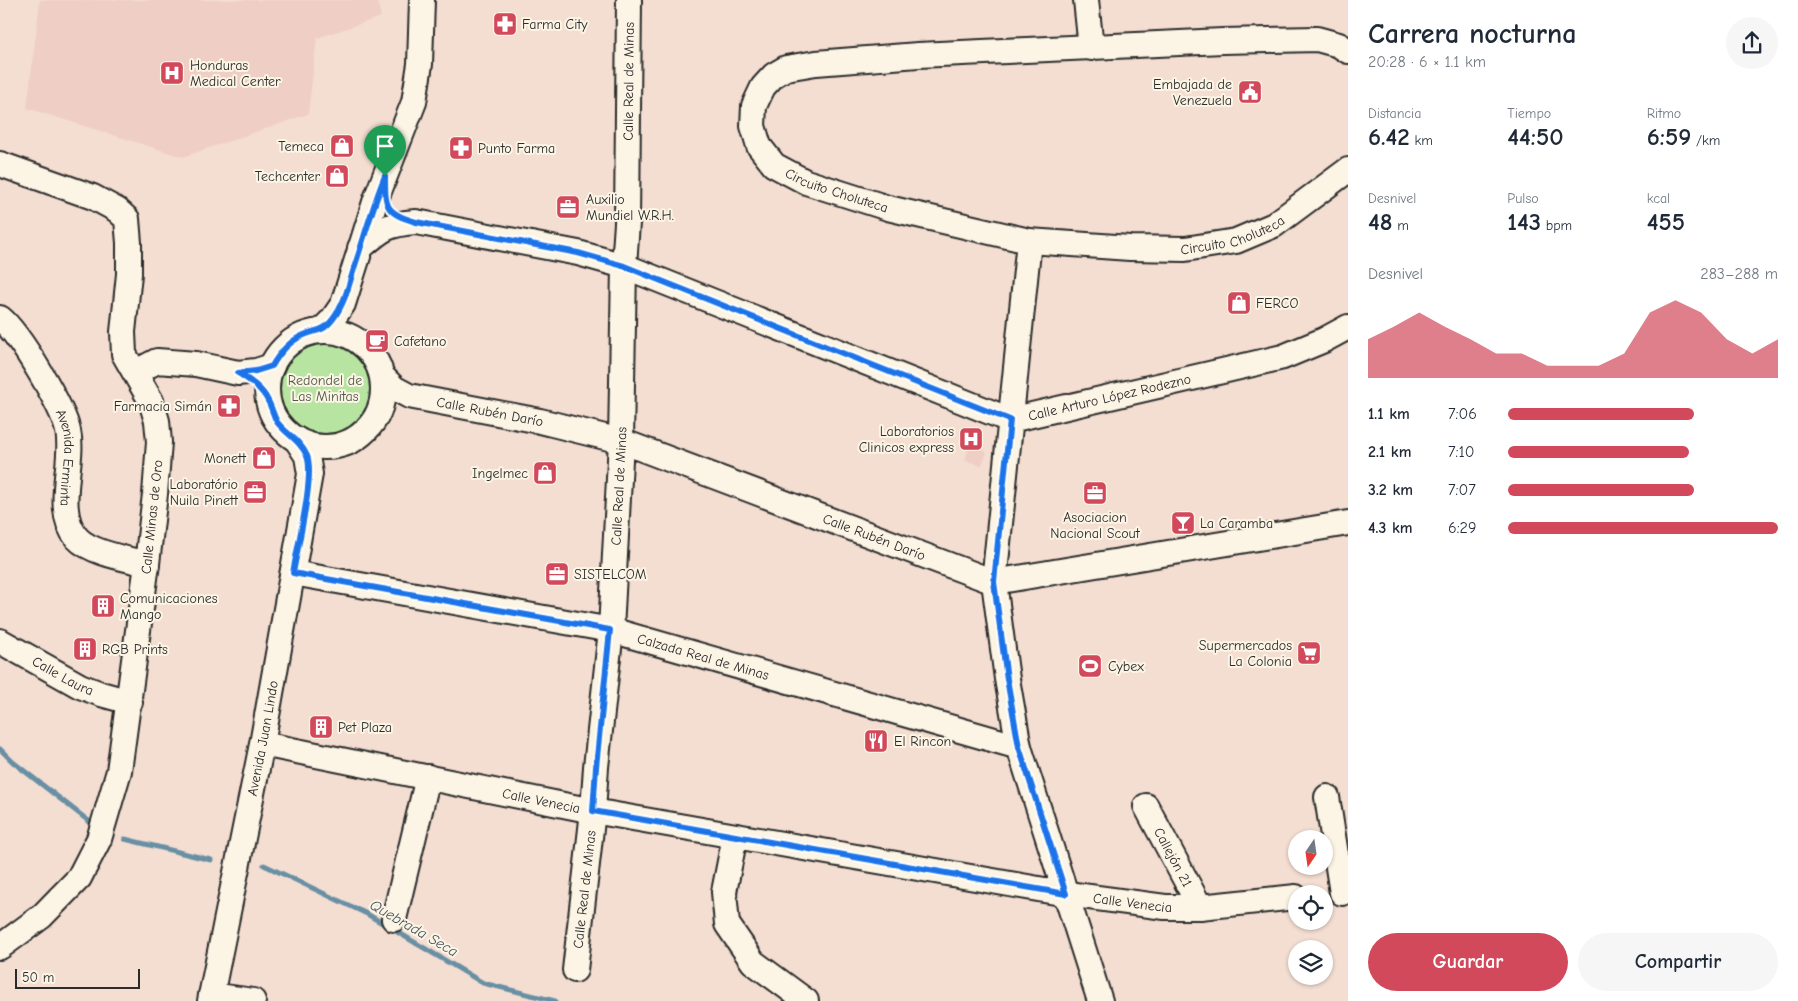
<!DOCTYPE html>
<html lang="es">
<head>
<meta charset="utf-8">
<style>
	:root { --surface:#fff; --page:#f6f6f7; --text:#1f2937; --muted:#747a83; --accent:#d1495b }
	body { margin:0; font-family:"Comic Neue",sans-serif; background:var(--page); color:var(--text); height:100vh; display:flex; flex-direction:column; font-size:19px; white-space:nowrap }
	* { box-sizing:border-box; margin:0 }
	p { font-size:16px; color:var(--muted) }
	.icon { flex:none; width:28px; height:28px; fill:none; stroke:currentColor; stroke-width:2; stroke-linecap:round; stroke-linejoin:round }
	.map { position:relative; flex:1; overflow:hidden }
	.drawer { display:flex; flex-direction:column; background:var(--surface); width:450px }
	.drawer>* { flex:none }
	.needle { width:32px; rotate:193deg }
	.tools { position:absolute; left:1288px; top:830px; display:grid; gap:10px }
	.tools a { display:grid; place-items:center; width:45px; height:45px; border-radius:50%; background:var(--surface); box-shadow:0 1px 4px #0004; font-size:25px }
	.scale { position:absolute; left:15px; bottom:12px; width:125px; box-sizing:border-box; padding-left:5px; border:2px solid #2b2b2b; border-top:0; font-size:14px; line-height:18px; white-space:nowrap; color:#2b2b2b; -webkit-text-stroke:4px #fcf5e5; paint-order:stroke }
	.pin { position:absolute; display:grid; place-items:center; width:42px; height:42px; color:#fff; margin:-51px -21px; border-radius:50% 50% 50% 0; rotate:-45deg; box-shadow:0 0 5px #0007 }
	.pin .icon { rotate:45deg }
	.round { display:grid; place-items:center; flex:none; width:52px; height:52px; border-radius:26px; background:var(--page) }
	.head { display:flex; align-items:center; justify-content:space-between; height:85px; padding:0 20px }
	h1 { font-size:28px; font-weight:600; line-height:38px }
	.metrics { display:grid; grid-template-columns:repeat(3,1fr); gap:8px; height:85px; padding:5px 20px }
	.metrics div { display:grid; align-content:center }
	.metrics b { font-size:25px; font-weight:600 }
	.metrics small { font-size:14px; font-weight:400 }
	.metrics p { font-size:14px }
	.chart { height:140px; padding:10px 20px }
	.chart p { display:flex; justify-content:space-between }
	.chart svg { width:100%; height:90px; margin-top:5px; fill:var(--accent); opacity:.7 }
	.action { display:flex; gap:10px; margin-top:auto; padding:10px 20px }
	.action a { flex:1; height:58px; border-radius:30px; background:var(--accent); color:#fff; font-size:20px; font-weight:600; line-height:58px; text-align:center }
	.action a+a { background:var(--page); color:var(--text) }
	ul { padding:0 20px; list-style:none; font-size:16px }
	li { display:grid; grid-template-columns:80px 60px 1fr; align-items:center; height:38px }
	li i { height:12px; border-radius:6px; background:var(--accent) }
	main { display:flex; flex:1; min-height:0 }
	.map>svg:first-child { display:block }
</style>
</head>
<body>
<main>
<div class="map">
<svg width="1348" height="1001" viewBox="0 0 1348 1001">
	<rect width="100%" height="100%" fill="#f4ded2"/>
	<filter id="ink" filterUnits="userSpaceOnUse"><feTurbulence type="fractalNoise" baseFrequency=".02" numOctaves="2"/><feDisplacementMap in="SourceGraphic" scale="10" xChannelSelector="R" yChannelSelector="G"/><feConvolveMatrix kernelMatrix="1 2 1 2 8 2 1 2 1" color-interpolation-filters="sRGB"/></filter>
	<g filter="url(#ink)">
		<g fill="#efcec5">
			<polygon points="40,0 377,0 381,17 317,38 308,114 183,157 27,108"/>
			<polygon points="971,439 987,453 981,466 965,460"/>
		</g>
		<circle fill="#b8e4a1" stroke="#728866" cx="325" cy="387" r="47"/>
		<g fill="none" stroke-linecap="round" stroke-linejoin="round">
			<g stroke="#698fa4" stroke-width="5">
				<polyline points="0,749 13,762 95,826"/>
				<polyline points="125,839 211,860"/>
				<polyline points="264,865 367,914 483,983 555,1001"/>
			</g>
			<defs>
				<g id="minor">
					<polyline points="1086,0 1091,48"/>
					<path id="s1" d="M1348,51L1339,45L1317,39L1223,41L918,55L816,63L786,68L774,75L763,87L754,106L753,126L759,146L774,165L806,182L888,208L1029,241L1130,248L1185,249L1236,241L1274,225L1348,170"/>
					<polyline points="0,164 93,197 117,210 127,219 129,243 129,274 123,332 124,354 151,401 157,421 159,442 155,494 147,564 119,771 99,839 79,878 42,916 0,947"/>
					<polyline points="1029,241 994,582 1007,679 1019,747 1100,1001"/>
					<path id="s2" d="M360,248C382,229 387,224 416,222L578,253L624,266L1010,420L1283,357L1324,340L1348,327"/>
					<path id="s3" d="M0,318C19,333 63,407 68,431C75,463 53,509 77,538C91,553 128,559 147,564"/>
					<circle cx="325" cy="389" r="58"/>
					<polyline points="321,331 332,320 343,304 376,199 414,102 420,64 422,0"/>
					<polyline points="136,372 157,361 196,364 238,373 256,371 272,366"/>
					<path id="s4" d="M383,377L394,388L409,396L540,421L621,441L994,582L1348,523"/>
					<path id="s5" d="M293,573L611,630L1019,747"/>
					<path id="s6" d="M0,641L80,686L101,694L130,702"/>
					<path id="s7" d="M262,744L593,811L1067,894L1165,907H1200L1296,897"/>
					<polyline points="1327,797 1342,893"/>
					<path id="s8" d="M1146,806L1200,907"/>
					<polyline points="735,836 724,892 727,924 753,962 806,1001"/>
					<polyline points="394,919 428,777"/>
					<path id="s9" d="M575,970L593,811L596,767L611,630L621,441L624,266L627,223L629,0"/>
					<polyline points="211,995 253,1001"/>
					<path id="s10" d="M210,1001L262,744L310,474L307,456L296,439"/>
				</g>
			</defs>
			<use href="#minor" stroke="#2b2b2b" stroke-width="28"/>
			<use href="#minor" stroke="#fcf5e5" stroke-width="24"/>
		</g>
	</g>
	<g fill="none" stroke-linecap="round" stroke-linejoin="round" filter="url(#ink)">
		<defs>
			<path id="route" d="M385,176C385,207 385,213 416,222L578,253L624,266L1010,420L994,582L1007,679L1019,747L1066,894L593,811L596,767L610,630L293,573C297,549 315,475 307,456C301,441 286,434 277,422C273,415 272,408 268,401C262,388 249,380 238,373L256,371L272,366C280,352 289,341 304,335C318,329 322,333 333,319C346,302 350,280 357,259C366,231 374,203 385,176Z"/>
		</defs>
		<use href="#route" stroke="#fff" stroke-width="10"/>
		<use href="#route" stroke="#1a73e8" stroke-width="6"/>
	</g>
	<defs>
		<symbol id="pharmacy-square" viewBox="-11 -11 22 22"><rect x="-9" y="-9" width="18" height="18" rx="4" fill="#d1495b" stroke="#fcf5e5"/><path d="M-2-6h4v4h4v4h-4v4h-4v-4h-4v-4h4Z" fill="#fff"/></symbol>
		<symbol id="hospital-square" viewBox="-11 -11 22 22"><rect x="-9" y="-9" width="18" height="18" rx="4" fill="#d1495b" stroke="#fcf5e5"/><path d="M-5-5h3v3.5h4V-5h3V5h-3V1.5h-4V5h-3Z" fill="#fff"/></symbol>
		<symbol id="civic-square" viewBox="-11 -11 22 22"><rect x="-9" y="-9" width="18" height="18" rx="4" fill="#d1495b" stroke="#fcf5e5"/><path d="M-.6-6.5H3V-4.5H.6V-3L4-1V1h2V6H-6V1h2V-1L-.6-3ZM-1.2 2.5V6h2.4V2.5Z" fill="#fff"/></symbol>
		<symbol id="shop-square" viewBox="-11 -11 22 22"><rect x="-9" y="-9" width="18" height="18" rx="4" fill="#d1495b" stroke="#fcf5e5"/><path d="M-5-2.5h2.3a2.7 3.5 0 0 1 5.4 0H5L5.5 6h-11ZM-1.5-2.5h3a1.5 2.3 0 0 0-3 0Z" fill="#fff"/></symbol>
		<symbol id="office-square" viewBox="-11 -11 22 22"><rect x="-9" y="-9" width="18" height="18" rx="4" fill="#d1495b" stroke="#fcf5e5"/><path d="M-6-3h4V-5.5h4V-3h4V5H-6ZM-1-4.5V-3h2v-1.5ZM-6 0V1H6V0Z" fill="#fff"/></symbol>
		<symbol id="cafe-square" viewBox="-11 -11 22 22"><rect x="-9" y="-9" width="18" height="18" rx="4" fill="#d1495b" stroke="#fcf5e5"/><path d="M-5.5-4.5H6V0H3Q3 3.5 0 3.5H-2.5Q-5.5 3.5-5.5 0ZM3-3.2v2h1.7v-2ZM-6 4.5H4V6H-6Z" fill="#fff"/></symbol>
		<symbol id="bar-square" viewBox="-11 -11 22 22"><rect x="-9" y="-9" width="18" height="18" rx="4" fill="#d1495b" stroke="#fcf5e5"/><path d="M-6-5H6L.8 .8V4.5H3.5V6h-7V4.5H-.8V.8Z" fill="#fff"/></symbol>
		<symbol id="building-square" viewBox="-11 -11 22 22"><rect x="-9" y="-9" width="18" height="18" rx="4" fill="#d1495b" stroke="#fcf5e5"/><path d="M-4-6H4V6H1V3H-1V6H-4ZM-2.5-4.3h1.7v1.8h-1.7ZM.8-4.3h1.7v1.8H.8ZM-2.5-1h1.7V.8h-1.7ZM.8-1h1.7V.8H.8Z" fill="#fff"/></symbol>
		<symbol id="supermarket-square" viewBox="-11 -11 22 22"><rect x="-9" y="-9" width="18" height="18" rx="4" fill="#d1495b" stroke="#fcf5e5"/><path d="M-6-5.5h2.5l.6 2H6L4.5 2H-2.5L-4.4-4H-6ZM-1.5 3.2a1.3 1.3 0 1 0 .1 0ZM3 3.2a1.3 1.3 0 1 0 .1 0Z" fill="#fff"/></symbol>
		<symbol id="stadium-square" viewBox="-11 -11 22 22"><rect x="-9" y="-9" width="18" height="18" rx="4" fill="#d1495b" stroke="#fcf5e5"/><path d="M0-5a6.5 5 0 1 0 0 10a6.5 5 0 1 0 0-10ZM-3.5-1.8h7v3.6h-7Z" fill="#fff"/></symbol>
		<symbol id="restaurant-square" viewBox="-11 -11 22 22"><rect x="-9" y="-9" width="18" height="18" rx="4" fill="#d1495b" stroke="#fcf5e5"/><path d="M-5-6h1v4h1v-4h1v4h1v-4h1v5L-1.5 .5V6h-2V.5L-5-1ZM5-6V6H3V1.5H1.5Q1.5-4 5-6Z" fill="#fff"/></symbol>
	</defs>
	<g fill-rule="evenodd">
		<use href="#pharmacy-square" x="491" y="10" width="28" height="28"/>
		<use href="#hospital-square" x="158" y="59" width="28" height="28"/>
		<use href="#civic-square" x="1236" y="78" width="28" height="28"/>
		<use href="#shop-square" x="328" y="132" width="28" height="28"/>
		<use href="#pharmacy-square" x="447" y="134" width="28" height="28"/>
		<use href="#shop-square" x="323" y="162" width="28" height="28"/>
		<use href="#office-square" x="554" y="193" width="28" height="28"/>
		<use href="#shop-square" x="1225" y="289" width="28" height="28"/>
		<use href="#cafe-square" x="363" y="327" width="28" height="28"/>
		<use href="#pharmacy-square" x="215" y="392" width="28" height="28"/>
		<use href="#hospital-square" x="957" y="425" width="28" height="28"/>
		<use href="#shop-square" x="250" y="444" width="28" height="28"/>
		<use href="#shop-square" x="531" y="459" width="28" height="28"/>
		<use href="#office-square" x="241" y="478" width="28" height="28"/>
		<use href="#office-square" x="1081" y="479" width="28" height="28"/>
		<use href="#bar-square" x="1169" y="509" width="28" height="28"/>
		<use href="#office-square" x="543" y="560" width="28" height="28"/>
		<use href="#building-square" x="89" y="592" width="28" height="28"/>
		<use href="#building-square" x="71" y="635" width="28" height="28"/>
		<use href="#supermarket-square" x="1295" y="639" width="28" height="28"/>
		<use href="#stadium-square" x="1076" y="652" width="28" height="28"/>
		<use href="#building-square" x="307" y="713" width="28" height="28"/>
		<use href="#restaurant-square" x="862" y="727" width="28" height="28"/>
	</g>
	<g text-anchor="middle" dominant-baseline="central" stroke-width="4" stroke-linejoin="round" paint-order="stroke">
		<g font-size="14" fill="#2b2b2b" stroke="#fcf5e5" text-anchor="start">
			<text x="522" y="24">Farma City</text>
			<text x="190" y="65">Honduras<tspan x="190" dy="16">Medical Center</tspan></text>
			<text x="1232" y="84" text-anchor="end">Embajada de<tspan x="1232" dy="16">Venezuela</tspan></text>
			<text x="324" y="146" text-anchor="end">Temeca</text>
			<text x="478" y="148">Punto Farma</text>
			<text x="320" y="176" text-anchor="end">Techcenter</text>
			<text x="586" y="199">Auxilio<tspan x="586" dy="16">Mundiel W.R.H.</tspan></text>
			<text x="1256" y="303">FERCO</text>
			<text x="394" y="341">Cafetano</text>
			<text x="212" y="406" text-anchor="end">Farmacia Simán</text>
			<text x="954" y="431" text-anchor="end">Laboratorios<tspan x="954" dy="16">Clinicos express</tspan></text>
			<text x="246" y="458" text-anchor="end">Monett</text>
			<text x="528" y="473" text-anchor="end">Ingelmec</text>
			<text x="238" y="484" text-anchor="end">Laboratório<tspan x="238" dy="16">Nuila Pinett</tspan></text>
			<text x="1095" y="517" text-anchor="middle">Asociacion<tspan x="1095" dy="16">Nacional Scout</tspan></text>
			<text x="1200" y="523">La Caramba</text>
			<text x="574" y="574">SISTELCOM</text>
			<text x="120" y="598">Comunicaciones<tspan x="120" dy="16">Mango</tspan></text>
			<text x="1292" y="645" text-anchor="end">Supermercados<tspan x="1292" dy="16">La Colonia</tspan></text>
			<text x="102" y="649">RGB Prints</text>
			<text x="1108" y="666">Cybex</text>
			<text x="338" y="727">Pet Plaza</text>
			<text x="894" y="741">El Rincon</text>
		</g>
		<g font-size="14" fill="#2b2b2b" stroke="#fcf5e5">
			<text stroke="none"><textPath href="#s9" startOffset="891">Calle Real de Minas</textPath></text>
			<text stroke="none"><textPath href="#s1" startOffset="750">Circuito Choluteca</textPath></text>
			<text stroke="none"><textPath href="#s1" startOffset="1155">Circuito Choluteca</textPath></text>
			<text stroke="none"><textPath href="#s2" startOffset="794">Calle Arturo López Rodezno</textPath></text>
			<text stroke="none"><textPath href="#s4" startOffset="115">Calle Rubén Darío</textPath></text>
			<text stroke="none"><textPath href="#s3" startOffset="159">Avenida Erminta</textPath></text>
			<text stroke="none"><textPath href="#s9" startOffset="486">Calle Real de Minas</textPath></text>
			<text transform="translate(152 517) rotate(-84)">Calle Minas de Oro</text>
			<text stroke="none"><textPath href="#s4" startOffset="520">Calle Rubén Darío</textPath></text>
			<text stroke="none"><textPath href="#s5" startOffset="419">Calzada Real de Minas</textPath></text>
			<text stroke="none"><textPath href="#s6" startOffset="72">Calle Laura</textPath></text>
			<text stroke="none"><textPath href="#s10" startOffset="268">Avenida Juan Lindo</textPath></text>
			<text stroke="none"><textPath href="#s7" startOffset="285">Calle Venecia</textPath></text>
			<text stroke="none"><textPath href="#s8" startOffset="58">Callejón 21</textPath></text>
			<text stroke="none"><textPath href="#s9" startOffset="81">Calle Real de Minas</textPath></text>
			<text stroke="none"><textPath href="#s7" startOffset="885">Calle Venecia</textPath></text>
		</g>
		<g font-size="14" fill="#4e5948" stroke="#fcf5e5">
			<text x="325" y="380">Redondel de<tspan x="325" dy="16">Las Minitas</tspan></text>
		</g>
		<g font-size="15" font-style="italic" fill="#45555d" stroke="#fcf5e5">
			<text transform="translate(414 928) rotate(30)">Quebrada Seca</text>
		</g>
	</g>
</svg>
<div class="tools">
<a><svg class="needle" viewBox="-14 -14 28 28"><path d="M0-13l5 13h-10z" fill="#e53935"/><path d="M0 13l5-13h-10z" fill="#747a83"/></svg></a>
<a><svg class="icon" aria-label="locate" viewBox="0 0 24 24"><circle cx="12" cy="12" r="6"/><path d="M12 2v4M12 18v4M2 12h4M18 12h4"/></svg></a>
<a><svg class="icon" aria-label="layers" viewBox="0 0 24 24"><path d="M12 4l9 5-9 5-9-5zM3 14l9 5 9-5"/></svg></a>
</div>
<div class="scale">50 m</div>
<div class="pin" style="left:385px;top:176px;background:#1e9e55"><svg class="icon" aria-label="arrive" viewBox="0 0 24 24"><path d="M6 21V4h12l-3 4 3 4H6"/></svg></div>
</div>
<section class="drawer">
<div class="head"><div><h1>Carrera nocturna</h1><p>20:28 · 6 × 1.1 km</p></div><a class="round"><svg class="icon" aria-label="share" viewBox="0 0 24 24"><path d="M12 15V3M7 8l5-5 5 5M5 13v7h14v-7"/></svg></a></div>
<div class="metrics">
<div><p>Distancia</p><b>6.42<small> km</small></b></div>
<div><p>Tiempo</p><b>44:50</b></div>
<div><p>Ritmo</p><b>6:59<small> /km</small></b></div>
</div>
<div class="metrics">
<div><p>Desnivel</p><b>48<small> m</small></b></div>
<div><p>Pulso</p><b>143<small> bpm</small></b></div>
<div><p>kcal</p><b>455</b></div>
</div>
<div class="chart"><p><span>Desnivel</span>283–288 m</p>
<svg viewBox="0 0 160 44" preserveAspectRatio="none"><path d="M0 44V25L10 19L20 12L30 19L40 25L50 32L60 32L70 38L80 38L90 38L100 32L110 12L120 6L130 12L140 25L150 32L160 25V44z"/></svg>
</div>
<ul>
<li><b>1.1 km</b>7:06<i style="width:69%"></i></li>
<li><b>2.1 km</b>7:10<i style="width:67%"></i></li>
<li><b>3.2 km</b>7:07<i style="width:69%"></i></li>
<li><b>4.3 km</b>6:29<i style="width:100%"></i></li>
</ul>
<div class="action"><a>Guardar</a><a>Compartir</a></div>
</section>
</main>
</body>
</html>
